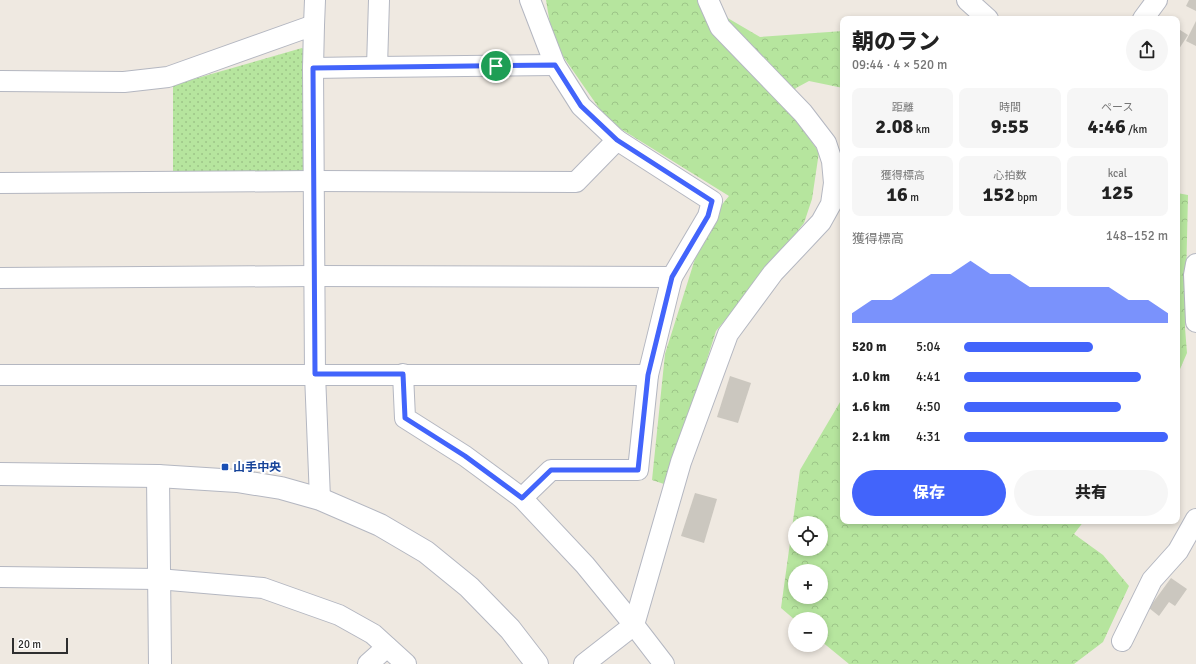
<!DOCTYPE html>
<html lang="ja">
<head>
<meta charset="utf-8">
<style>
	:root { --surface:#fff; --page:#f6f6f6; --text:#222; --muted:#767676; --accent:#4264fb }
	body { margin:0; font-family:Signika,"Noto Sans JP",sans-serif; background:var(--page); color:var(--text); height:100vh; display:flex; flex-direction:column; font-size:15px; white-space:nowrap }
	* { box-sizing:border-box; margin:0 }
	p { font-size:13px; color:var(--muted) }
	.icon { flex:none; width:22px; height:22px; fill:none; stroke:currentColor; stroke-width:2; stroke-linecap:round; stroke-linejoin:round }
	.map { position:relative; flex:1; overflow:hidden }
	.details { position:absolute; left:840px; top:16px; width:340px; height:508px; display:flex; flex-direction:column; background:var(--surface); border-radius:8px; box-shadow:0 2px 6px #0003 }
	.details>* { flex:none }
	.tools { position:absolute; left:788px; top:516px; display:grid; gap:8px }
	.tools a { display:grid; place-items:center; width:40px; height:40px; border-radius:50%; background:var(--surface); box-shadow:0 2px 6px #0003; font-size:20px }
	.scale { position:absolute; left:12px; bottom:10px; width:56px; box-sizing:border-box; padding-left:4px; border:2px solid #2e2e2e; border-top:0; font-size:11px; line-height:14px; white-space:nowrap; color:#2e2e2e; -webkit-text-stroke:3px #fff; paint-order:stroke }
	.pin { position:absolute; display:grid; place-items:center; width:34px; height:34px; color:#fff; margin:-17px; border:2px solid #fff; border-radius:50%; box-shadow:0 1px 4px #0007 }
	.round { display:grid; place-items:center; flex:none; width:42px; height:42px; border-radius:21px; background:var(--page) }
	.summary { display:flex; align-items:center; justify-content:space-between; height:68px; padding:0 12px }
	h1 { font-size:22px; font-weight:800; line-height:30px }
	.figures { display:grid; grid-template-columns:repeat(3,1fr); gap:6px; height:68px; padding:4px 12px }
	.figures div { display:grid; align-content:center; border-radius:8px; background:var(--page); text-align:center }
	.figures b { font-size:20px; font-weight:800 }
	.figures small { font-size:11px; font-weight:400 }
	.figures p { font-size:11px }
	.chart { height:112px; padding:8px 12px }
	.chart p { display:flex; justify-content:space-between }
	.chart svg { width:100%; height:72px; margin-top:4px; fill:var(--accent); opacity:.7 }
	.action { display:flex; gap:8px; margin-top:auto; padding:8px 12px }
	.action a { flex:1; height:46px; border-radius:24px; background:var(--accent); color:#fff; font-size:16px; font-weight:800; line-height:46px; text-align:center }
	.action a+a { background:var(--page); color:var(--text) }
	ul { padding:0 12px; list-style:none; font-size:13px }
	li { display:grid; grid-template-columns:64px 48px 1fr; align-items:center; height:30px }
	li i { height:10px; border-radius:5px; background:var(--accent) }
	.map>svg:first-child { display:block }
</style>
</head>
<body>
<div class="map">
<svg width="1196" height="664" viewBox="0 0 1196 664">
	<defs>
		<pattern id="grass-dots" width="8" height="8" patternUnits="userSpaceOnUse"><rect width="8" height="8" fill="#b6e59e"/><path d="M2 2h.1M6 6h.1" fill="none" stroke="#9dc588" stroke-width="1.8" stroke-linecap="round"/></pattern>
		<pattern id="forest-crowns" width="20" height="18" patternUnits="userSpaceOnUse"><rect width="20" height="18" fill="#b6e59e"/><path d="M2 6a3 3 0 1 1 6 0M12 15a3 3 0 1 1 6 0" fill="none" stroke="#9dc588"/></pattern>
	</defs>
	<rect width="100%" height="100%" fill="#efe9e1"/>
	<polygon fill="url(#grass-dots)" points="302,48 311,55 312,168 303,174 173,175 173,85"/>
	<g fill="url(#forest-crowns)" fill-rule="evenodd">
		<polygon points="546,0 697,0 760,37 843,31 843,88 809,81 796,88 784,103 819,152 812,199 804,223 716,331 667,485 652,480 665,354 706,224 729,196 608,121 553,42"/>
		<polygon points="1177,193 1188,195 1185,328 1187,353 1177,376"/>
		<path d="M843,397V521H1084L1074,534L1103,555L1129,586L1103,642L1074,664H849L821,641V619L795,620L781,608L800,470ZM795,523H821V549H795ZM795,571H821V597H795Z"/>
	</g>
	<g fill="#cbc7bf">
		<polygon points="1189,0 1196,0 1196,11 1186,6"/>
		<polygon points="1196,21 1196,46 1186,41"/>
		<polygon points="1177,28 1188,35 1177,52"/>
		<polygon points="730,376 751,383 738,423 717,417"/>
		<polygon points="695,493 717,499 704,543 681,536"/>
		<polygon points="1171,578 1187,589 1175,606 1169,602 1159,616 1149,608"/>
	</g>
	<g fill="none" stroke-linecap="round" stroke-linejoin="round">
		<defs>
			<g id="minor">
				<polyline points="379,0 377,67 555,65"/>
				<polyline points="530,0 555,65 581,106 617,140"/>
				<polyline points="967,0 988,19"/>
				<polyline points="1143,19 1157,0"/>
				<polyline points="314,25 315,0"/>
				<polyline points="313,68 377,67"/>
				<polyline points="0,81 124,82 168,77 314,25 313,68 315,374 320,499"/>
				<polyline points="0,183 314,181 576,182 617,140 712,201 708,216 672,277"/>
				<polyline points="1196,264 1194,275 1196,322"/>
				<polyline points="0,278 314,276 672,277 648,375 0,375"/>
				<polyline points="403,374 405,418 465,456 522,498 585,565 634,625 664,664"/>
				<polyline points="522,498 551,470 638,470 648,375"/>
				<polyline points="0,577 158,579 263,588 339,615 373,634 406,664"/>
				<polyline points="1122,641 1152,580 1178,551 1196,519"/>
				<polyline points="368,664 387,647"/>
				<polyline points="584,664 634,625 681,462 728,334 773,273 821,222 831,204 834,183 832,161 826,143 803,113 720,27 708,0"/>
			</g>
			<g id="tertiary">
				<polyline points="0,474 158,476 237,481 281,488 320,499 380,525 426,552 469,587 510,629 537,664"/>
				<polyline points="158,476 160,664"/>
			</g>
		</defs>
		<use href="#minor" stroke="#b4b7c1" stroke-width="22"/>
		<use href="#tertiary" stroke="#b4b7c1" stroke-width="24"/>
		<use href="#minor" stroke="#fff" stroke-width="20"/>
		<use href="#tertiary" stroke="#fff" stroke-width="22"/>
	</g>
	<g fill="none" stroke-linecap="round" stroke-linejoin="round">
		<defs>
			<polygon id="route" points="555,65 581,106 617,140 712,201 708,216 672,277 648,375 638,470 551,470 522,498 465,456 405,418 403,374 315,374 313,68"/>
		</defs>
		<use href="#route" stroke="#fff" stroke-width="8"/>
		<use href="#route" stroke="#4264fb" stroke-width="5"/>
	</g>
	<rect fill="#1a4fb4" stroke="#fff" stroke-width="1.5" x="221" y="463" width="8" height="8" rx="2"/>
	<g text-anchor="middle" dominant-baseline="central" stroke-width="4" stroke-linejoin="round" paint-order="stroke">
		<g font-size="12" font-weight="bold" fill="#164399" stroke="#fff" text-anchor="start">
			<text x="233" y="467">山手中央</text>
		</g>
	</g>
</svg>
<div class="tools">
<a><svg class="icon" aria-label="locate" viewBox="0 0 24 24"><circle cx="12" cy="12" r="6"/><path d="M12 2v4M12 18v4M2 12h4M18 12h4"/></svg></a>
<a>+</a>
<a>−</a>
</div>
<div class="scale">20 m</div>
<div class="pin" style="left:496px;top:66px;background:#1e9e55"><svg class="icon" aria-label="arrive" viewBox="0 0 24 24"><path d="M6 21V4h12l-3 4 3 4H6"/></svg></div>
<section class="details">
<div class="summary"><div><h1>朝のラン</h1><p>09:44 · 4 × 520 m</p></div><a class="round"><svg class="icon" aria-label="share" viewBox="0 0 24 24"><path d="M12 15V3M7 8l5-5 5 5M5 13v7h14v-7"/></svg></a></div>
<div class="figures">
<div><p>距離</p><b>2.08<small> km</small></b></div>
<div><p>時間</p><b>9:55</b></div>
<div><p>ペース</p><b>4:46<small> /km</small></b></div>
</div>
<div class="figures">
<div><p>獲得標高</p><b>16<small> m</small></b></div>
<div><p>心拍数</p><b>152<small> bpm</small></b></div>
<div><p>kcal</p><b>125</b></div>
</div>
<div class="chart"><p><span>獲得標高</span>148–152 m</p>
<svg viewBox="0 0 160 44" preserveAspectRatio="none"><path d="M0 44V38L10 30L20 30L30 22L40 14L50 14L60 6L70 14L80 14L90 22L100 22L110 22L120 22L130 22L140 30L150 30L160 38V44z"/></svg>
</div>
<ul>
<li><b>520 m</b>5:04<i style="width:63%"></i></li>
<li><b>1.0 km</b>4:41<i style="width:87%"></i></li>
<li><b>1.6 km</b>4:50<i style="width:77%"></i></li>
<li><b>2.1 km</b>4:31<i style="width:100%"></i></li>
</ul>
<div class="action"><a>保存</a><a>共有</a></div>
</section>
</div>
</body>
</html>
